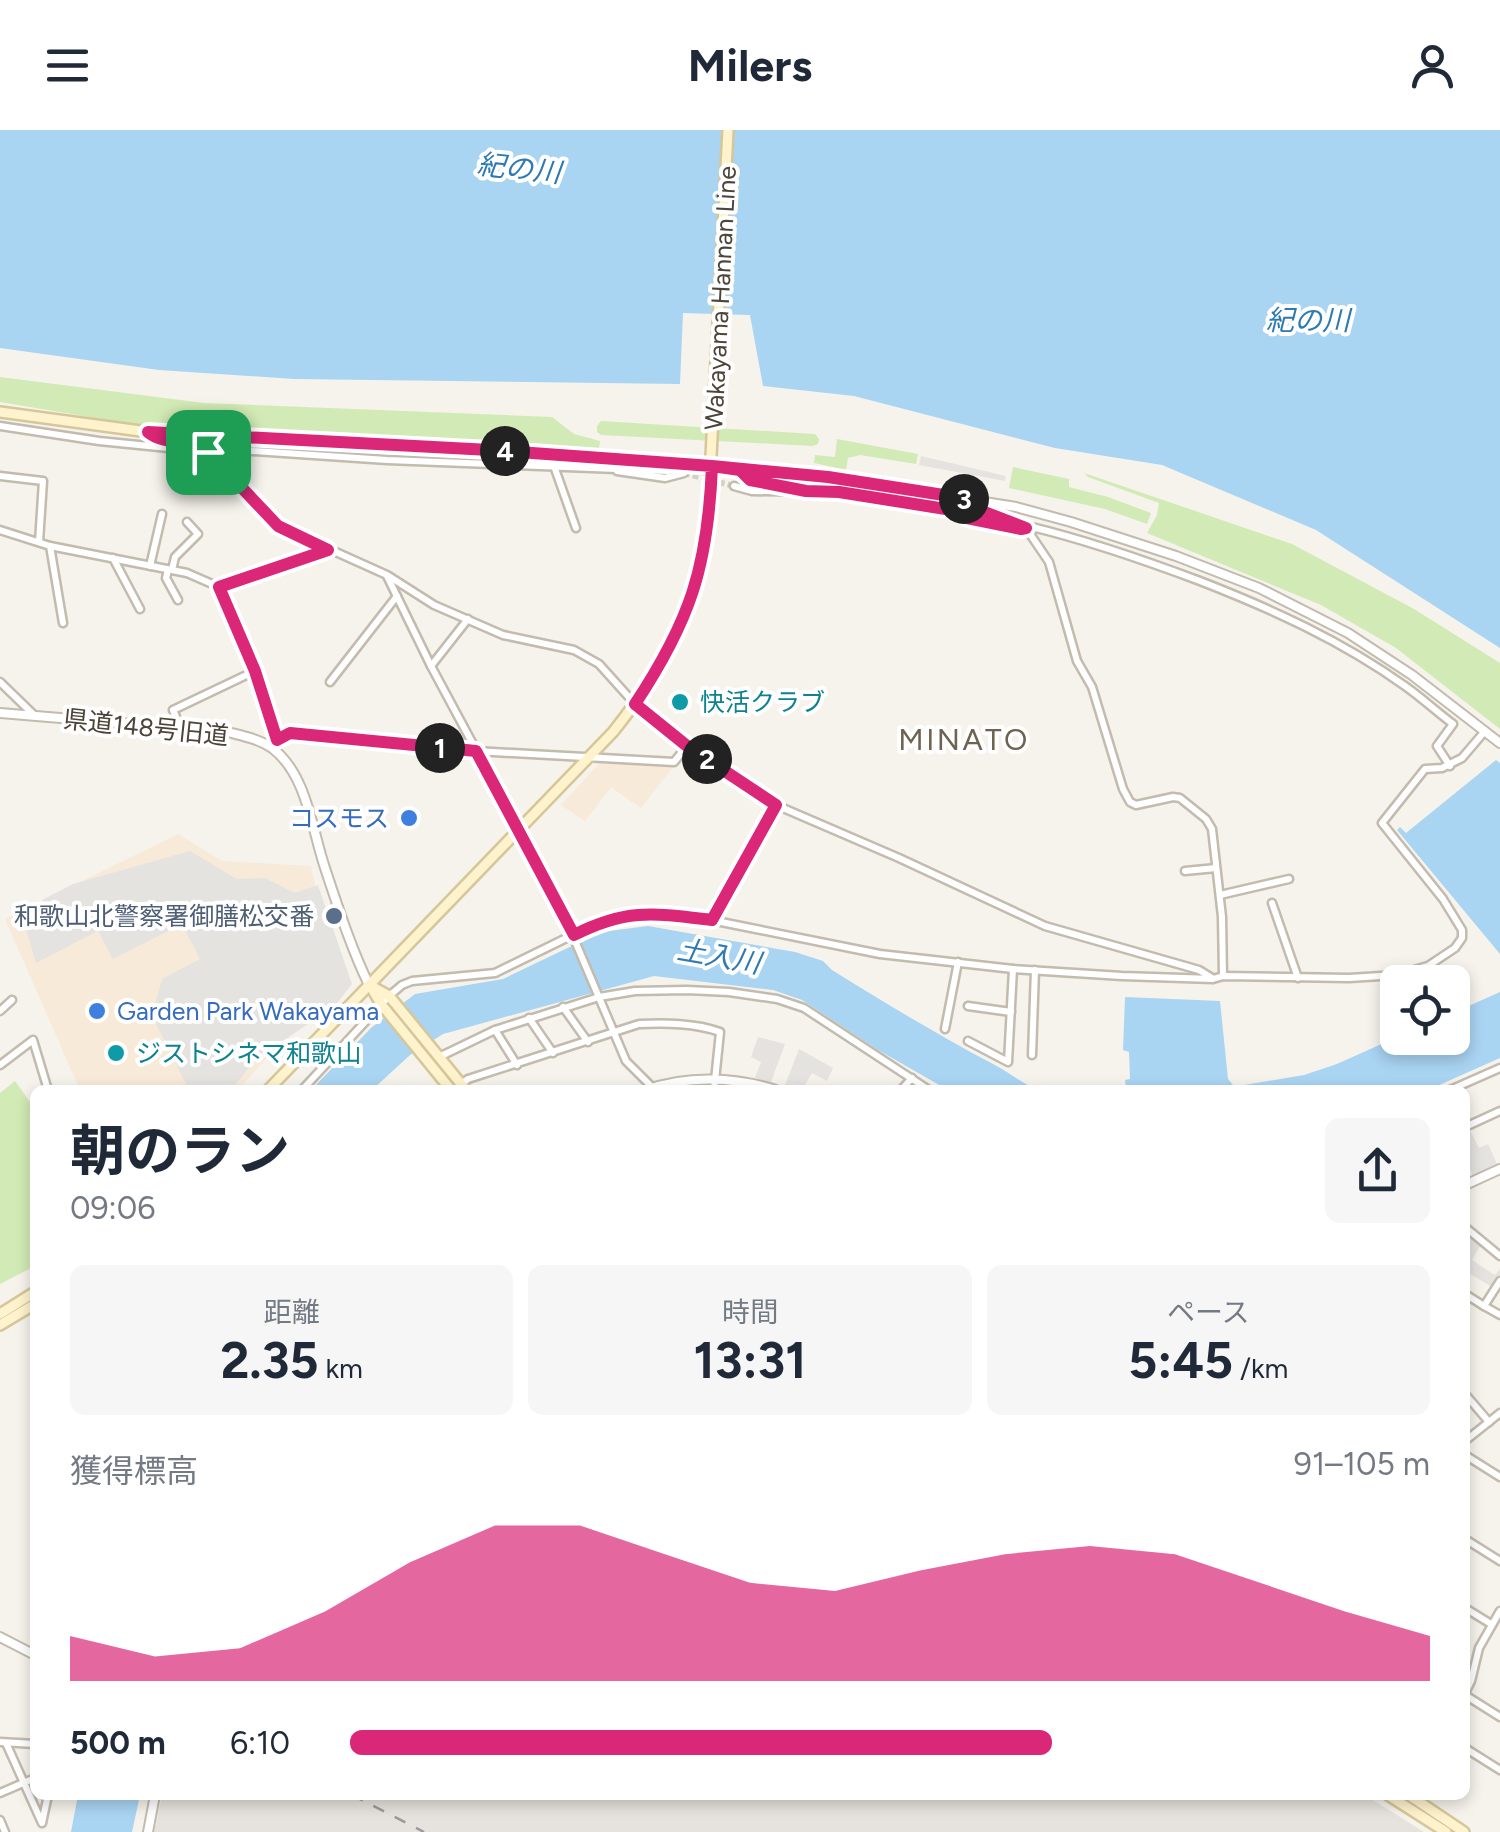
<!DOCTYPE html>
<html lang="ja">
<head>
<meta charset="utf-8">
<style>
	:root { --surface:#fff; --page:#f6f6f7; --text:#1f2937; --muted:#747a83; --accent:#db2777 }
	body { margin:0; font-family:Figtree,"Noto Sans JP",sans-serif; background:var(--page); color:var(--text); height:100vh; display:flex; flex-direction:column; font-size:38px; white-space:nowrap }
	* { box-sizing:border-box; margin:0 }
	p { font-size:32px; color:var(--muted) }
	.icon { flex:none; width:55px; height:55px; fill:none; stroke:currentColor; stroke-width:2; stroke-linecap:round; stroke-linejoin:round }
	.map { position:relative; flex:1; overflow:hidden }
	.details { position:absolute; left:30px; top:955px; width:1440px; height:715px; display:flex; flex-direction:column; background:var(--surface); border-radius:15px; box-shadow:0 5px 15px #0003 }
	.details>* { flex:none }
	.buttons { position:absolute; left:1380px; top:835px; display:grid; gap:20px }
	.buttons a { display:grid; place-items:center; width:90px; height:90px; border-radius:15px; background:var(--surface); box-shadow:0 5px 15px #0003; font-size:50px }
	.pin { position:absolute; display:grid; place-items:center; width:85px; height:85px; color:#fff; margin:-42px; border-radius:20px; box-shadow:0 5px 15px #0006 }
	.km { position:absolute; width:50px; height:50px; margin:-25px; border-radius:50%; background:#222; color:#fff; font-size:28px; line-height:50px; text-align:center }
	.round { display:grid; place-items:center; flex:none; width:105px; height:105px; border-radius:15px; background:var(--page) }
	.head { display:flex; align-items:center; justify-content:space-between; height:170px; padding:0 40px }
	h1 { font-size:55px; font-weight:700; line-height:75px }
	.metrics { display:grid; grid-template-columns:repeat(3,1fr); gap:15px; height:170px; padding:10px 40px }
	.metrics div { display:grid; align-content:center; border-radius:15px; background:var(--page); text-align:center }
	.metrics b { font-size:50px; font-weight:700 }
	.metrics small { font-size:28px; font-weight:400 }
	.metrics p { font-size:28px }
	.chart { height:280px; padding:20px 40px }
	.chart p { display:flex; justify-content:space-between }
	.chart svg { width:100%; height:180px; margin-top:10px; fill:var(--accent); opacity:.7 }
	ul { padding:0 40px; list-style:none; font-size:32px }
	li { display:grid; grid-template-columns:160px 120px 1fr; align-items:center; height:75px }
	li i { height:25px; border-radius:12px; background:var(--accent) }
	header { display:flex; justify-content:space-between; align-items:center; height:130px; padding:0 40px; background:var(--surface); font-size:45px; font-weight:700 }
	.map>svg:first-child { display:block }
</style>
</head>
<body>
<header><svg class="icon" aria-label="menu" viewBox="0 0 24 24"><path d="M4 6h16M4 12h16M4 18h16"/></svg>Milers<svg class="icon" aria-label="person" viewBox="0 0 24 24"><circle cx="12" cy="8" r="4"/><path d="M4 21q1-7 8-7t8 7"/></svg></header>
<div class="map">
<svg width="1500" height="1702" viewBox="0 0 1500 1702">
	<rect width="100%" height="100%" fill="#f6f3ec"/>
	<g fill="#f7ead8">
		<polygon points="599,634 673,637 641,678 611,657 585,691 561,675"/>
		<polygon points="178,704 222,731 311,736 334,852 238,960 80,960 5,789"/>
	</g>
	<polygon fill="#e6e2dd" points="162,1665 1365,1665 1424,1702 154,1702"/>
	<g fill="#d2eab5">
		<polygon points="0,247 204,273 552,287 574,304 600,311 599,319 131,294 0,272"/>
		<polygon points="601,291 815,304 819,309 818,314 813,316 601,305 597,302 597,296"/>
		<polygon points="837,309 918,324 916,334 860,325 848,328 846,340 814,333 815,325 835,327"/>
		<polygon points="1013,337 1069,349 1069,357 1108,367 1151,383 1147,394 1105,379 1009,358"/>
		<polygon points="1084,343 1292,414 1414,479 1500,533 1500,599 1396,518 1321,475 1147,403 1157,385 1159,373 1088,347"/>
		<polygon points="15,951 35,979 35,1136 0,1154 0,963"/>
	</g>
	<g fill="#e5e3e0">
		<polygon points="921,326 1006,346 1005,351 919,335"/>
		<polygon points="190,721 237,749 265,748 295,763 318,755 352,854 335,876 256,929 231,960 189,960 152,886 162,849 200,829 182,794 113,829 98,801 36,833 24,792 47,784 42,770 73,754"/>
		<polygon points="758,907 785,914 771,952 755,948 761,932 751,927"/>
		<polygon points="799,919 833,938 827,951 812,943 802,960 785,955"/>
		<polygon points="1470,1000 1479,1018 1488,1014 1498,1036 1473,1047 1465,1027 1465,1002"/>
		<polygon points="1465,1104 1480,1116 1472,1130 1495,1145 1500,1139 1500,1144 1492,1157 1465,1141"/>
	</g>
	<g fill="#a9d4f2">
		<polygon points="0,0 1500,0 1500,518 1316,400 1162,335 1055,318 854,266 763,256 750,185 683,183 680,254 295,249 159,240 0,218"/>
		<polygon points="1496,630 1500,633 1500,824 1397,700 1400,697 1406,703"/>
		<path d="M648,796L795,822L823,831L832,840C885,873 938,905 993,934C1009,942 1023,955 1040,960H948L878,920L802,870L773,860L654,846L443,904L410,925L372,960H311L371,898L415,864L503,849L601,802Z"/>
		<polygon points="1500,862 1500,928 1428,960 1126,960 1125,950 1130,949 1129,922 1123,920 1125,867 1220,871 1228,949 1233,955 1238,956 1304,945 1337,934 1397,907 1452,908 1453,883"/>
		<polygon points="78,1665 140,1665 132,1702 71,1702"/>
	</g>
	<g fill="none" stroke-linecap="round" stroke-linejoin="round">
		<polyline stroke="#d4d0c8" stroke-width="6" stroke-dasharray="6 3" stroke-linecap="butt" points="684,343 734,356"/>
		<defs>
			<g id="minor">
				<polyline points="0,296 99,311 208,322 223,319 387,330 668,341 678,334"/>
				<path d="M148,302C165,316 190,309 208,322L278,396L387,445L434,475L503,505L574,520L599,534L635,574L659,596L776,675L899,728L1045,796L1199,840L1212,848"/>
				<polyline points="554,336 576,398"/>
				<polyline points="740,340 750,350 800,359"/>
				<polyline points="617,341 665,348 684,343"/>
				<polyline points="0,346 43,351 39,412"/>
				<path d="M734,356L752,361L839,362L958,381C973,393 1013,400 1032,397C1090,411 1144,430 1200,451C1272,479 1342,511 1405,556C1422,568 1437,582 1453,594L1437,616L1450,636"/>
				<polyline points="964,369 975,378 1026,398 1049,432 1077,531 1092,557 1123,659 1130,672 1136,675 1173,667 1180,668 1206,689 1212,699 1222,787 1223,846"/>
				<polyline points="0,400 50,416 187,443 219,457 326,420"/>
				<polyline points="50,416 63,493"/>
				<polyline points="113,428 140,479"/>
				<polyline points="150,436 162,384"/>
				<polyline points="168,440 166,448 178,470"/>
				<polyline points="172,440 175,427 198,404 187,392"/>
				<polyline points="387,446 431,536 561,778 626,931 655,960"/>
				<polyline points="219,457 255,541 277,610"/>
				<polyline points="431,536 468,489"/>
				<polyline points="0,552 34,585"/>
				<polyline points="330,552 397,466"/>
				<polyline points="181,598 173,580 255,541"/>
				<polyline points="273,619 277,610 290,603 476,621 674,632 687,616"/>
				<polyline points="1185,741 1216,738"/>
				<polyline points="1220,765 1289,749"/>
				<polyline points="1272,773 1298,848"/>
				<polyline points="711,790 776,675"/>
				<polyline points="968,876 1011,882"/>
				<polyline points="563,877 588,912"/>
				<polyline points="0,881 12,870"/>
				<polyline points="529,888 553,923"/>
				<polyline points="945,899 958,832"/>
				<polyline points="495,900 517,935"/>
				<polyline points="968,911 1008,932 1013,839"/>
				<polyline points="1032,925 1035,840"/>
				<polyline points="439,927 495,900 599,867 635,861 687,860 729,862 777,869 804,878 929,960"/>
				<polyline points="0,935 33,910 48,960"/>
				<path d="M461,954L468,949L639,894C666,893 695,893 720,902L714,960"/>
				<polyline points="302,960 389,866 402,855 412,851 495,843 595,794 615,787 654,783 711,790 880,824 1013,839 1122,846 1213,849 1223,846 1349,848 1397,845 1428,836 1455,818 1462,808 1462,800 1443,769 1382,693 1425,639 1442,638 1462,628 1485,601"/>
				<polyline points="901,960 912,948"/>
				<polyline points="1450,960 1500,938"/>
				<polyline points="1465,997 1500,981"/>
				<polyline points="1465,1097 1500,1126"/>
				<polyline points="1465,1164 1484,1176 1500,1151"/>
				<polyline points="1484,1176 1500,1185"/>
				<polyline points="1465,1264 1489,1292"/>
				<polyline points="1465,1311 1500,1283"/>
				<polyline points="1465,1325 1500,1347"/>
				<polyline points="1465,1409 1500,1431"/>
				<polyline points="1465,1478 1491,1494"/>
				<polyline points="1465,1563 1471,1551 1479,1518 1500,1481"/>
				<polyline points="1465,1565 1500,1587"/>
				<polyline points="0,1612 35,1614"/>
				<polyline points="6,1613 42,1693 48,1665"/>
				<polyline points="1465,1618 1500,1640"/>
				<polyline points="0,1663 35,1648"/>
				<polyline points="0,1690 5,1702"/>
			</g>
			<g id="tertiary">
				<polyline points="712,337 827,347 1016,377 1071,392 1176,426 1259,458 1348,503 1412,545 1500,613"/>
				<path d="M0,583L228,602C243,606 259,609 272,618C307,644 312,700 325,738C338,777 351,818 369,855"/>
				<path d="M646,960C687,945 735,947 776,960"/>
				<polyline points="1465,1055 1500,1039"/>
				<polyline points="0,1507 35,1525"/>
				<polyline points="148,1702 155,1665"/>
			</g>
			<g id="secondary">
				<polyline points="0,282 148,302 490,320 712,337"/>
				<polyline points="369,855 389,866 395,873 466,960"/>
				<polyline points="371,857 381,874 451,960"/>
				<path d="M268,960L613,602C665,537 691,485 707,403L728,0"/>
				<polyline points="0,1184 35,1162"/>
				<polyline points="0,1195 35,1174"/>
				<polyline points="1388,1665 1446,1702"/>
				<polyline points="1409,1665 1464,1702"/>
			</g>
		</defs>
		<use href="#minor" stroke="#c2bbae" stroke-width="11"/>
		<use href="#tertiary" stroke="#c2bbae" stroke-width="12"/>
		<use href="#secondary" stroke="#d6c79b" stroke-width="14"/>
		<use href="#minor" stroke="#fff" stroke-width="6"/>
		<use href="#tertiary" stroke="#fff" stroke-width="8"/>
		<use href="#secondary" stroke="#fff3cd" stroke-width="9"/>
		<polyline stroke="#9a9a9a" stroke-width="2.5" stroke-dasharray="12 12" stroke-linecap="butt" points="352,1665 424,1702"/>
	</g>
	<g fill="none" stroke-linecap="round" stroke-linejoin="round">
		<defs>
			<path id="route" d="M208,322L278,396L328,420L219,457L255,541L277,610L290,603L476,621L574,805C627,778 654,783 712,790L776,675L687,616L635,574C690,491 708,437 712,336L828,347L963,368L974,378L1026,398L1021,399L967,388L958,381L839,362L806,361L750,350L740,340L712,336L490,320L148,302C165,316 190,309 208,322"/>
		</defs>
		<use href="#route" stroke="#fff" stroke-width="20"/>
		<use href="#route" stroke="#db2777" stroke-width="12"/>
	</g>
	<g fill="#0f9aa8" stroke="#fff" stroke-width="4">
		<circle cx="680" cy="572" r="10"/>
		<circle cx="116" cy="923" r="10"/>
	</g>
	<g fill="#3f7fe0" stroke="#fff" stroke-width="4">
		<circle cx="409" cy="688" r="10"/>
		<circle cx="97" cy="881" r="10"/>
	</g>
	<circle fill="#5c6f8a" stroke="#fff" stroke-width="4" cx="334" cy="786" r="10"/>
	<g text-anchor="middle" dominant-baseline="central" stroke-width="8" stroke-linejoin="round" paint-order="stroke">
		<g font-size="25" fill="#4b4439" stroke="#fff">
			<text transform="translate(720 168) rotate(-87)">Wakayama Hannan Line</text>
			<text transform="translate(146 597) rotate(6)">県道148号旧道</text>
		</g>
		<g font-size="25" fill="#0d838f" stroke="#fff" text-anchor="start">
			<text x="700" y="572">快活クラブ</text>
			<text x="136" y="923">ジストシネマ和歌山</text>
		</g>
		<g font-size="25" fill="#366cbe" stroke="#fff" text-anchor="end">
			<text x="389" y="688">コスモス</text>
			<text x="117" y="881" text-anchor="start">Garden Park Wakayama</text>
		</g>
		<g font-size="25" fill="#4e5e75" stroke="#fff" text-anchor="end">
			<text x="314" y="786">和歌山北警察署御膳松交番</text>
		</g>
		<g font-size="28" font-style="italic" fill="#2e7ab2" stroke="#fff">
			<text transform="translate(519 38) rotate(6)">紀の川</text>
			<text x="1308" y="190">紀の川</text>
			<text transform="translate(719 826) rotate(10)">土入川</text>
		</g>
		<g font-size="30" letter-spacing="2.5" fill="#6e6250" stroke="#fff">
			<text x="964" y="609">MINATO</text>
		</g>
	</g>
</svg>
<div class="buttons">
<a><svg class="icon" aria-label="locate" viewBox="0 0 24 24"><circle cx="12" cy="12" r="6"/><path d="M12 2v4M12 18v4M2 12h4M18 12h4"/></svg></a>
</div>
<div class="pin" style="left:208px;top:322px;background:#1e9e55"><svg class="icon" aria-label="arrive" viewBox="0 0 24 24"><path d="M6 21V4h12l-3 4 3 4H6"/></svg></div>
<b class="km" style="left:440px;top:618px">1</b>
<b class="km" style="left:707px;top:629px">2</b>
<b class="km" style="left:964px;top:369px">3</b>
<b class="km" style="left:505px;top:321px">4</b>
<section class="details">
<div class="head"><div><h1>朝のラン</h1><p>09:06</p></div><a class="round"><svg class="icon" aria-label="share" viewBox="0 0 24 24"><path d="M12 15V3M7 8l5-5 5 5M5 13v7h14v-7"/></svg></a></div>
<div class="metrics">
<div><p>距離</p><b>2.35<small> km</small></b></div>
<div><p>時間</p><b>13:31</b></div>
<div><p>ペース</p><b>5:45<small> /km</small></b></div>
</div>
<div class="chart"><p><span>獲得標高</span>91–105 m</p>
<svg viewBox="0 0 160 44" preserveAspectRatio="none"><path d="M0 44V33L10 38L20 36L30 27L40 15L50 6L60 6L70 13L80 20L90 22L100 17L110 13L120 11L130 13L140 20L150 27L160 33V44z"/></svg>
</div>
<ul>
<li><b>500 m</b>6:10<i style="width:65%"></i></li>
</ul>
</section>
</div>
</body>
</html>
